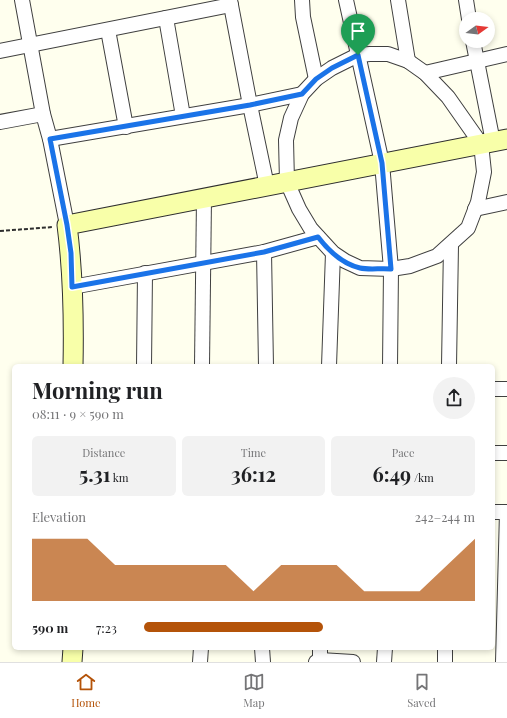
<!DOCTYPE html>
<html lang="en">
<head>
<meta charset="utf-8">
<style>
	:root { --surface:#fff; --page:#f2f2f2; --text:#202124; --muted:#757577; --line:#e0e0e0; --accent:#b45309 }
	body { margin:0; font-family:"Playfair Display",serif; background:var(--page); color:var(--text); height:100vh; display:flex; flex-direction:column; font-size:15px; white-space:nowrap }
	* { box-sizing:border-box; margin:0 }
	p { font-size:13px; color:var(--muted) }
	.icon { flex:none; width:22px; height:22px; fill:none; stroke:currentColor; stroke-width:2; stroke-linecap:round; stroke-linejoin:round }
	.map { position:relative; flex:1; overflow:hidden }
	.panel { position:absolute; left:12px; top:364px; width:483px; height:286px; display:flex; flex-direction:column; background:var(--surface); border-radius:6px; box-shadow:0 2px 6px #0003 }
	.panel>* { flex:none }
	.needle { width:26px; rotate:75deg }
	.buttons { position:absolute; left:459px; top:12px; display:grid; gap:8px }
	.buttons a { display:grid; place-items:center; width:36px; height:36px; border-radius:50%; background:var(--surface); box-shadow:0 2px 6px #0003; font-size:20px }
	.pin { position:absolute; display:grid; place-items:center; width:34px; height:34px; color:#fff; margin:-41px -17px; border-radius:50% 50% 50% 0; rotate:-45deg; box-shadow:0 0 4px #0007 }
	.pin .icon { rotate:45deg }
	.round { display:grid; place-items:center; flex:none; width:42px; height:42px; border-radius:21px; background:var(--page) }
	.head { display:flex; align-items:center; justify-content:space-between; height:68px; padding:0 20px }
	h1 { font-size:22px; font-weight:700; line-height:30px }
	.metrics { display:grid; grid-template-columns:repeat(3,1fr); gap:6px; height:68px; padding:4px 20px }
	.metrics div { display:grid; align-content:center; border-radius:6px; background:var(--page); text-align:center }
	.metrics b { font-size:20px; font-weight:700 }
	.metrics small { font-size:11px; font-weight:400 }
	.metrics p { font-size:11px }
	.chart { height:112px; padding:8px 20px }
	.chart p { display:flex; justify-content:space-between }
	.chart svg { width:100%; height:72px; margin-top:4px; fill:var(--accent); opacity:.7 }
	ul { padding:0 20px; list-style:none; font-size:13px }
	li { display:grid; grid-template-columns:64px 48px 1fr; align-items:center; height:30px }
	li i { height:10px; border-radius:5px; background:var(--accent) }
	.tabs { display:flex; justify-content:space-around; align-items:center; height:56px; border-top:1px solid var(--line); background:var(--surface); font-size:11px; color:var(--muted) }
	.tabs a { display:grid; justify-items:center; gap:2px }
	.tabs .selected { color:var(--accent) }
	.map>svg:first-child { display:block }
</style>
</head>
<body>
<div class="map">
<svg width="507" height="662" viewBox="0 0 507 662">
	<rect width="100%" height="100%" fill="#ffe"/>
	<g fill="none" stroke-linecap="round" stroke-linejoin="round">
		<defs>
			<g id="street">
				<polyline points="22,0 43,114 50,139 67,225"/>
				<polyline points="230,0 250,105 267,186"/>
				<polyline points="302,0 303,17 316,79"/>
				<polyline points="346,0 382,163 391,269 390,366"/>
				<polyline points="398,0 408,61"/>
				<polyline points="466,0 469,19"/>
				<polyline points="166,18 183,116"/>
				<polyline points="108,30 126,127"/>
				<polyline points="473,41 493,142"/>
				<polyline points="0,51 231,5"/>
				<polygon points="370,54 388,54 408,61 425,73 448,97 481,144 484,172 478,202 468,228 437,256 410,266 391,269 360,268 345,261 333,253 311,229 299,209 287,182 286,140 291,118 302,94 316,79 332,68 358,55"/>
				<polyline points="425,73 507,54"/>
				<polyline points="0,122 43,114"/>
				<polyline points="50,139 250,105 302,94"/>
				<polyline points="475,209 507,202"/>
				<polyline points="264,252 266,366"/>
				<polyline points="72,287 264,252 318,237"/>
				<polyline points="144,366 145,273"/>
				<polyline points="202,366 204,198"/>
				<polyline points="329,366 333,253"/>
				<polyline points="449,366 451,245"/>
				<polyline points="493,389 507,389"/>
				<polyline points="493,453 507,453"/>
				<polyline points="493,512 507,512"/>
				<polyline points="262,648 263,662"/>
				<polyline points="320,660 320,648"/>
				<polyline points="200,662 201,648"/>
				<polyline points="316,662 320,660 353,662"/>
				<polyline points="384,662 385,648"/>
				<polyline points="445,662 445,648"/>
				<polyline points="503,662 507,512"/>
			</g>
			<g id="secondary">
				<path d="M73,366C74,319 73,272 67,225L507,139"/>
				<polyline points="72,662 73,648"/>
			</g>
		</defs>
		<use href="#street" stroke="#404040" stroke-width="16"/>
		<use href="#secondary" stroke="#2f2f2f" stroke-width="21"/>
		<polyline stroke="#2f2f2f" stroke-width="2" stroke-dasharray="4 2" stroke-linecap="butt" points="0,231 53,227"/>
		<use href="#street" stroke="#fff" stroke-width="14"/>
		<use href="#secondary" stroke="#f8ffa9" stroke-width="19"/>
	</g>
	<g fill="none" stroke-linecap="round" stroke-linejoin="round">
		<defs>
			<path id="route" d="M358,55L382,163L391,269C381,268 369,270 360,268C343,264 328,250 318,237L264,252L72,287L71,253L67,225L50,139L250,105L302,94L316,79L332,68Z"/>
		</defs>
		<use href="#route" stroke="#fff" stroke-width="8"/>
		<use href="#route" stroke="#1a73e8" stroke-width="5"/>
	</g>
</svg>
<div class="buttons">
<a><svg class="needle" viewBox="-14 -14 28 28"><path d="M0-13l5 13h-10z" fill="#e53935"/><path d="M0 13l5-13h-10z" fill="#757577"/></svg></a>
</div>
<div class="pin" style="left:358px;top:55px;background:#1e9e55"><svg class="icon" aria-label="arrive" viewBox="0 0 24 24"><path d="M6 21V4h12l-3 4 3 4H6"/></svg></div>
<section class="panel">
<div class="head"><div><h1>Morning run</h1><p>08:11 · 9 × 590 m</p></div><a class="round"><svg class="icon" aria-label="share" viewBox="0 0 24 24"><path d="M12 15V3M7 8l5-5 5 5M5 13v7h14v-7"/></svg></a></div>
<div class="metrics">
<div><p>Distance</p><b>5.31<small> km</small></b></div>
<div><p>Time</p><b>36:12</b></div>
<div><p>Pace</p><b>6:49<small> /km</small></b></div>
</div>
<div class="chart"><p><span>Elevation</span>242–244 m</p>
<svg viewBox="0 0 160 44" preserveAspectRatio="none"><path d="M0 44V6L10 6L20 6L30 22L40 22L50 22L60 22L70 22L80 38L90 22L100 22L110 22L120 38L130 38L140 38L150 22L160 6V44z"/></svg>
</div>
<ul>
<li><b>590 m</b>7:23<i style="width:54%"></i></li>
</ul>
</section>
</div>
<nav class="tabs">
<a class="selected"><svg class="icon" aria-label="home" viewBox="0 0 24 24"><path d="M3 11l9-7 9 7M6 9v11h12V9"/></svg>Home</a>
<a><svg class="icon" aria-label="map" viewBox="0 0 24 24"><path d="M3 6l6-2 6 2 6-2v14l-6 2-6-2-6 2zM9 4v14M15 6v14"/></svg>Map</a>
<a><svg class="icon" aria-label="saved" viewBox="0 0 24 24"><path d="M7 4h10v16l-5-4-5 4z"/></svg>Saved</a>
</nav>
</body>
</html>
